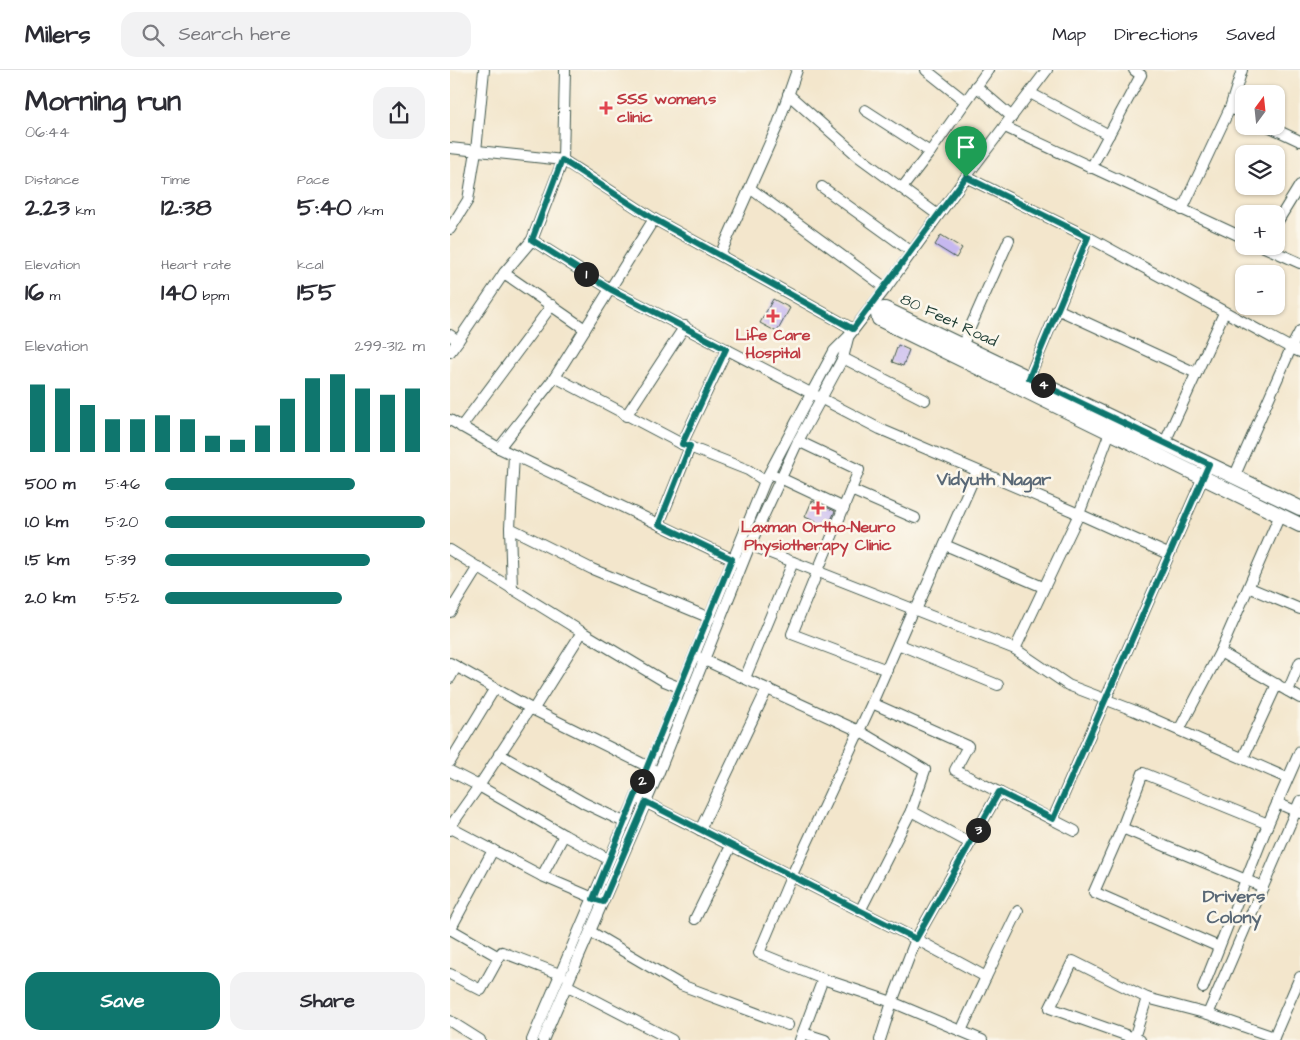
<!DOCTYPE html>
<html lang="en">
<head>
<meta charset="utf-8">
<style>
	:root { --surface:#fff; --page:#f2f2f3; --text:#2b2b33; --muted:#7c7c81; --line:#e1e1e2; --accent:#0f766e }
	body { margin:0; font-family:"Architects Daughter",sans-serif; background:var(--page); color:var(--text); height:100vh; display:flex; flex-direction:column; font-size:19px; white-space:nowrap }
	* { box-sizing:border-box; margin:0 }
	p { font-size:16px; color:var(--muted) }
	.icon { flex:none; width:28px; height:28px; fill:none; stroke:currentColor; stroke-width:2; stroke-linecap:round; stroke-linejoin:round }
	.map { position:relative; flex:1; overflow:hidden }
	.side { display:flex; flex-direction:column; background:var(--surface); width:450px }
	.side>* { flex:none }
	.needle { width:32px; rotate:15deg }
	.tools { position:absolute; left:785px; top:15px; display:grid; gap:10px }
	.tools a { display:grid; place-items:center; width:50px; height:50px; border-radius:10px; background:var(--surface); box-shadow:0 1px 4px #0004; font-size:25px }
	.pin { position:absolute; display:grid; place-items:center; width:42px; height:42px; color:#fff; margin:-51px -21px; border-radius:50% 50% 50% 0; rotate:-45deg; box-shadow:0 0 5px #0007 }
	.pin .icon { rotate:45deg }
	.km { position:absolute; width:25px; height:25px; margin:-12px; border-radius:50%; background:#222; color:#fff; font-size:14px; line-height:25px; text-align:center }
	.round { display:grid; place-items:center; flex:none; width:52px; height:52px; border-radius:15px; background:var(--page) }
	.summary { display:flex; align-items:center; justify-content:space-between; height:85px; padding:0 25px }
	h1 { font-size:28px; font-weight:700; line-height:38px }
	.metrics { display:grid; grid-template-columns:repeat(3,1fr); gap:8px; height:85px; padding:5px 25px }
	.metrics div { display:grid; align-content:center }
	.metrics b { font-size:25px; font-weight:700 }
	.metrics small { font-size:14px; font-weight:400 }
	.metrics p { font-size:14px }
	.chart { height:140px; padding:10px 25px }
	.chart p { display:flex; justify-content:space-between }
	.chart svg { width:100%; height:90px; margin-top:5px; stroke:var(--accent); stroke-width:6 }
	.primary-button { display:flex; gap:10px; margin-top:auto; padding:10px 25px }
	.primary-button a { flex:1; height:58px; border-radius:15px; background:var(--accent); color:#fff; font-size:20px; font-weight:700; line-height:58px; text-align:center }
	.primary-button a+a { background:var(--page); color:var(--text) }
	ul { padding:0 25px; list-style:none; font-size:16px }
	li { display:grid; grid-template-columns:80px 60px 1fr; align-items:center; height:38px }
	li i { height:12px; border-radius:6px; background:var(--accent) }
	header { display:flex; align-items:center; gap:30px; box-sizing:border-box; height:70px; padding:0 25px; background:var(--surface); border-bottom:1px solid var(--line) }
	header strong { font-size:24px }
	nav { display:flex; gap:28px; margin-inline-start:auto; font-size:18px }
	.search { width:350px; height:45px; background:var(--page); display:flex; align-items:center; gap:12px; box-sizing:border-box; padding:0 18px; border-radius:15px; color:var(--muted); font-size:19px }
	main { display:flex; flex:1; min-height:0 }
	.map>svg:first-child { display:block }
</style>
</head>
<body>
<header>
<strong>Milers</strong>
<div class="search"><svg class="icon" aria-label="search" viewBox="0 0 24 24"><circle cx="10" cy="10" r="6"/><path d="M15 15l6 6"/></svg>Search here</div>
<nav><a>Map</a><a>Directions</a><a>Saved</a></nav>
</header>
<main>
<section class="side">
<div class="summary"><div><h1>Morning run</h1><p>06:44</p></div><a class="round"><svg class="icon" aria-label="share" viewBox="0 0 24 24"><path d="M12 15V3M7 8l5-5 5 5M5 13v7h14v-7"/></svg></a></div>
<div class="metrics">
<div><p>Distance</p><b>2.23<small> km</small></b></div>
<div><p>Time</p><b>12:38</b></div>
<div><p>Pace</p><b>5:40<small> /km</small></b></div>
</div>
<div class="metrics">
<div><p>Elevation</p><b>16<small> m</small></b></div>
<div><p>Heart rate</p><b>140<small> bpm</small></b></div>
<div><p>kcal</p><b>155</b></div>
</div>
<div class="chart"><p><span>Elevation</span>299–312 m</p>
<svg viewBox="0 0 160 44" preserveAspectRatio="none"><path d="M5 44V11M15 44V13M25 44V21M35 44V28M45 44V28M55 44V26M65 44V28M75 44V36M85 44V38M95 44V31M105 44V18M115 44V8M125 44V6M135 44V13M145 44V16M155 44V13"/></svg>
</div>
<ul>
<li><b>500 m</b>5:46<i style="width:73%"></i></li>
<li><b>1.0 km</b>5:20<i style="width:100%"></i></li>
<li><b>1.5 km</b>5:39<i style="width:79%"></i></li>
<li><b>2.0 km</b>5:52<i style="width:68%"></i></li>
</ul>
<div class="primary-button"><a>Save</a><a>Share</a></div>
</section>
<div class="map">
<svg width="850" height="970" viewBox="0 0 850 970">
	<rect width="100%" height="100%" fill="#fbf7ec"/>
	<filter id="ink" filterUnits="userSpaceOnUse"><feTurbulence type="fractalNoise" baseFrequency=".02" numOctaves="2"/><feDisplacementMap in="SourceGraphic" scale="10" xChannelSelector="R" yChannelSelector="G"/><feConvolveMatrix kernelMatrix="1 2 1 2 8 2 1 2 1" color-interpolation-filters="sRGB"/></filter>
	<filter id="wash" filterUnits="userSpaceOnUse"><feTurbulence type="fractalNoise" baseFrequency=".0096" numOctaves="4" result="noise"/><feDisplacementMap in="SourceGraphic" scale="20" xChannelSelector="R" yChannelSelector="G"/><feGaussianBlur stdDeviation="1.12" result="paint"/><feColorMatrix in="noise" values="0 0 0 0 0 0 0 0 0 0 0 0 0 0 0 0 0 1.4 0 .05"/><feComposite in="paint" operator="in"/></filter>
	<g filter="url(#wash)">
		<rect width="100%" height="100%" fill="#f3e6cc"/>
		<g id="blocks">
			<g fill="#c6b8f0">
				<polygon points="491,165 512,178 506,188 485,175"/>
				<polygon points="323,229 340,238 327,262 310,253"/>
				<polygon points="448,275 459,280 453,296 442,292"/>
				<polygon points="362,431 385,441 378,457 355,447"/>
			</g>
		</g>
	</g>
	<g filter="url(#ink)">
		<use href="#blocks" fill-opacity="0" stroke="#3f564b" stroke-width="1"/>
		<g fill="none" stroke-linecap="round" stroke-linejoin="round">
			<defs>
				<g id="minor">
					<polyline points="115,0 113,90 204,149 403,259"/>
					<polyline points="476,0 515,31"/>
					<polyline points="792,0 780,38 794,44"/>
					<polyline points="526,16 562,47"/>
					<polyline points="580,23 659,65"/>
					<polyline points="338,24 409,87 488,145"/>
					<polyline points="415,40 480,82"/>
					<polyline points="818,56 850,71"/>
					<polyline points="555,57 794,168"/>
					<polyline points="0,78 113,90 82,170 54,203"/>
					<polyline points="641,98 691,5 684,0"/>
					<polyline points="516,107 638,167 841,278 850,261"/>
					<polyline points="372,117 462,182"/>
					<polyline points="452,118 480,82 538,0"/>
					<polyline points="301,119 436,218"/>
					<polyline points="732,140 780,38"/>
					<polyline points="826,154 850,115"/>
					<polyline points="0,159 18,130 26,81 34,0"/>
					<polyline points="82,170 160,219 430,359 629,444 565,579 618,615 683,640 837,708"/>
					<polyline points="812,176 850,193"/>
					<polyline points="270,185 327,57 347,0"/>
					<polyline points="607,239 746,303"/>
					<polyline points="0,265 8,271 54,203 135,259"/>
					<polyline points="512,276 559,170"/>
					<polyline points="0,282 8,271"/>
					<polyline points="393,288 475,330"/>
					<polyline points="105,307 232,374 298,400 315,411"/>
					<polyline points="579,308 638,167"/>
					<polyline points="176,346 235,256"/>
					<polyline points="0,350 49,378 288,492"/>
					<polyline points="11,357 102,235"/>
					<polyline points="660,362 629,444 718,484"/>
					<polyline points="348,371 409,400 342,564 437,600"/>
					<polyline points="715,372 774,243"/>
					<polyline points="232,374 277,279"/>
					<polyline points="49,378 105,307 204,149"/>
					<polyline points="64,385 60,458 142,499 260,548"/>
					<polyline points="324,405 394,438"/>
					<polyline points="785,405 841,278 850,282"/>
					<polyline points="401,420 465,448"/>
					<polyline points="830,445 770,582 850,628"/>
					<polyline points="209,454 240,377"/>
					<polyline points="60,458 62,519"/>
					<polyline points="300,475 565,579"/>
					<polyline points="495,475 593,517"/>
					<polyline points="0,480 132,562"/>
					<polyline points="800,518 850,539"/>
					<polyline points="463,539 422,633 518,676 505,700 625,761"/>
					<polyline points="466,540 527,401"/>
					<polyline points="0,542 28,497"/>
					<polyline points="448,574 548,615"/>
					<polyline points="250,588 409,661 475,700 461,741 410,841"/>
					<polyline points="0,593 80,638"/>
					<polyline points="0,608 6,597"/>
					<polyline points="295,608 343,492"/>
					<polyline points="838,621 850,592"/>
					<polyline points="422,633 341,807 309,883 373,909 442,932 430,970"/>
					<polyline points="83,640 132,562 214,611 231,618"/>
					<polyline points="729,660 770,582"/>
					<polyline points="49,684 134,733 174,752"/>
					<polyline points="793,688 827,614"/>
					<polyline points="0,692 45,618"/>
					<polyline points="0,701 29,716 80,638 203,699"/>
					<polyline points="549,722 466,869 536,907 568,841"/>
					<polyline points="191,730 466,869 442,932 532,970"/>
					<polyline points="827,733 850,743"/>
					<polyline points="461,741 520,773"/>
					<polyline points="603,749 759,394"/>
					<polyline points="0,757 29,716 114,765 92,806"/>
					<polyline points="672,758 813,817"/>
					<polyline points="0,760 1,758 92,806 148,830"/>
					<polyline points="250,760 317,619"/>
					<polyline points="114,765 158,789"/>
					<polyline points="245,849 281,776"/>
					<polyline points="0,859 49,887"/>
					<polyline points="0,860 43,780"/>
					<polyline points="141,862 231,915 338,955"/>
					<polyline points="769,877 644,822 672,758 693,703 818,754 850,681"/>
					<polyline points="0,904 31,920 52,882 112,905"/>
					<polyline points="118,916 222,970"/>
					<polyline points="753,918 818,754"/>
					<polyline points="697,928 758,944 824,967 823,970"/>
					<polyline points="758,944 850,731"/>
					<polyline points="0,951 30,970"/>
					<polyline points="511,961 536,907"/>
					<polyline points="353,963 375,970"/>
					<polyline points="824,967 850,907"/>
					<polyline points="82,970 199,697 315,411 362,322 384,281 398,267 436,218 516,107 597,0"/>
					<polyline points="93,970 209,702 300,475 348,371 393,288 398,268"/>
					<polyline points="350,970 373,909"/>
					<polyline points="683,970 684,968 697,928 623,891 600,938 684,968 690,970"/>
				</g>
				<polyline id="major" points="850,438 435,239 427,240 429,249 850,455"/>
			</defs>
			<use href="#minor" stroke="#3f564b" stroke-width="12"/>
			<use href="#major" stroke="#3f564b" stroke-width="16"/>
			<use href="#minor" stroke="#fff" stroke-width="10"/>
			<use href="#major" stroke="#fff" stroke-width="14"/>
		</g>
	</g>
	<g fill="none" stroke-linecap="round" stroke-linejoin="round" filter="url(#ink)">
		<defs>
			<polygon id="route" points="112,90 204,149 403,259 516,107 638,167 579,308 759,394 603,749 549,722 466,869 196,732 153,832 143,829 282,489 209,454 240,376 232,374 276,279 160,219 82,170"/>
		</defs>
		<use href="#route" stroke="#fff" stroke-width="10"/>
		<use href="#route" stroke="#0f766e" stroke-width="6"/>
	</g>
	<g fill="#e0444e" stroke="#fbf7ec" stroke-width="2">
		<path d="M153.5 30.5h5v5h5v5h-5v5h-5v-5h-5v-5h5z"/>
		<path d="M320.5 238.5h5v5h5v5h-5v5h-5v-5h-5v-5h5z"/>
		<path d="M365.5 430.5h5v5h5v5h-5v5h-5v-5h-5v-5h5z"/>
	</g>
	<g text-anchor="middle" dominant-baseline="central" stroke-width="5" stroke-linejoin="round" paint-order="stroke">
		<g font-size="16" font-weight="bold" fill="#be3a42" stroke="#fbf7ec">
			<text x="167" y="29" text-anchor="start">SSS women,s<tspan x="167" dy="18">clinic</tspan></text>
			<text x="323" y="265">Life Care<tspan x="323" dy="18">Hospital</tspan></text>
			<text x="368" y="457">Laxman Ortho-Neuro<tspan x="368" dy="18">Physiotherapy Clinic</tspan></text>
		</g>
		<g font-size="16" fill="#1f3d34" stroke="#fbf7ec">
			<text transform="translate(499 250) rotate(25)">80 Feet Road</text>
		</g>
		<g font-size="18" font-weight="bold" fill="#596876" stroke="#fbf7ec">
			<text x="544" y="409">Vidyuth Nagar</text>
			<text x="784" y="826">Drivers<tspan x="784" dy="21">Colony</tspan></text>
		</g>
	</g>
</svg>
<div class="tools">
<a><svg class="needle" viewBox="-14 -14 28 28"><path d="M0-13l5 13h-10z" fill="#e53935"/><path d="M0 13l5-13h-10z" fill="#7c7c81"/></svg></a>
<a><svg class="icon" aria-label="layers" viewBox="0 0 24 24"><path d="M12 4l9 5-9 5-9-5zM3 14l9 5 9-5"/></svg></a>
<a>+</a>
<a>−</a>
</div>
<div class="pin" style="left:516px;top:107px;background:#1e9e55"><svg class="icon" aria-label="arrive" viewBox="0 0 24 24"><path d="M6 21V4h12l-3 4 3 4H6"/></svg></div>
<b class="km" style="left:136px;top:204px">1</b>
<b class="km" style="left:192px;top:711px">2</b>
<b class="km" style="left:528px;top:760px">3</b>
<b class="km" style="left:593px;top:315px">4</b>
</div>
</main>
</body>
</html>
